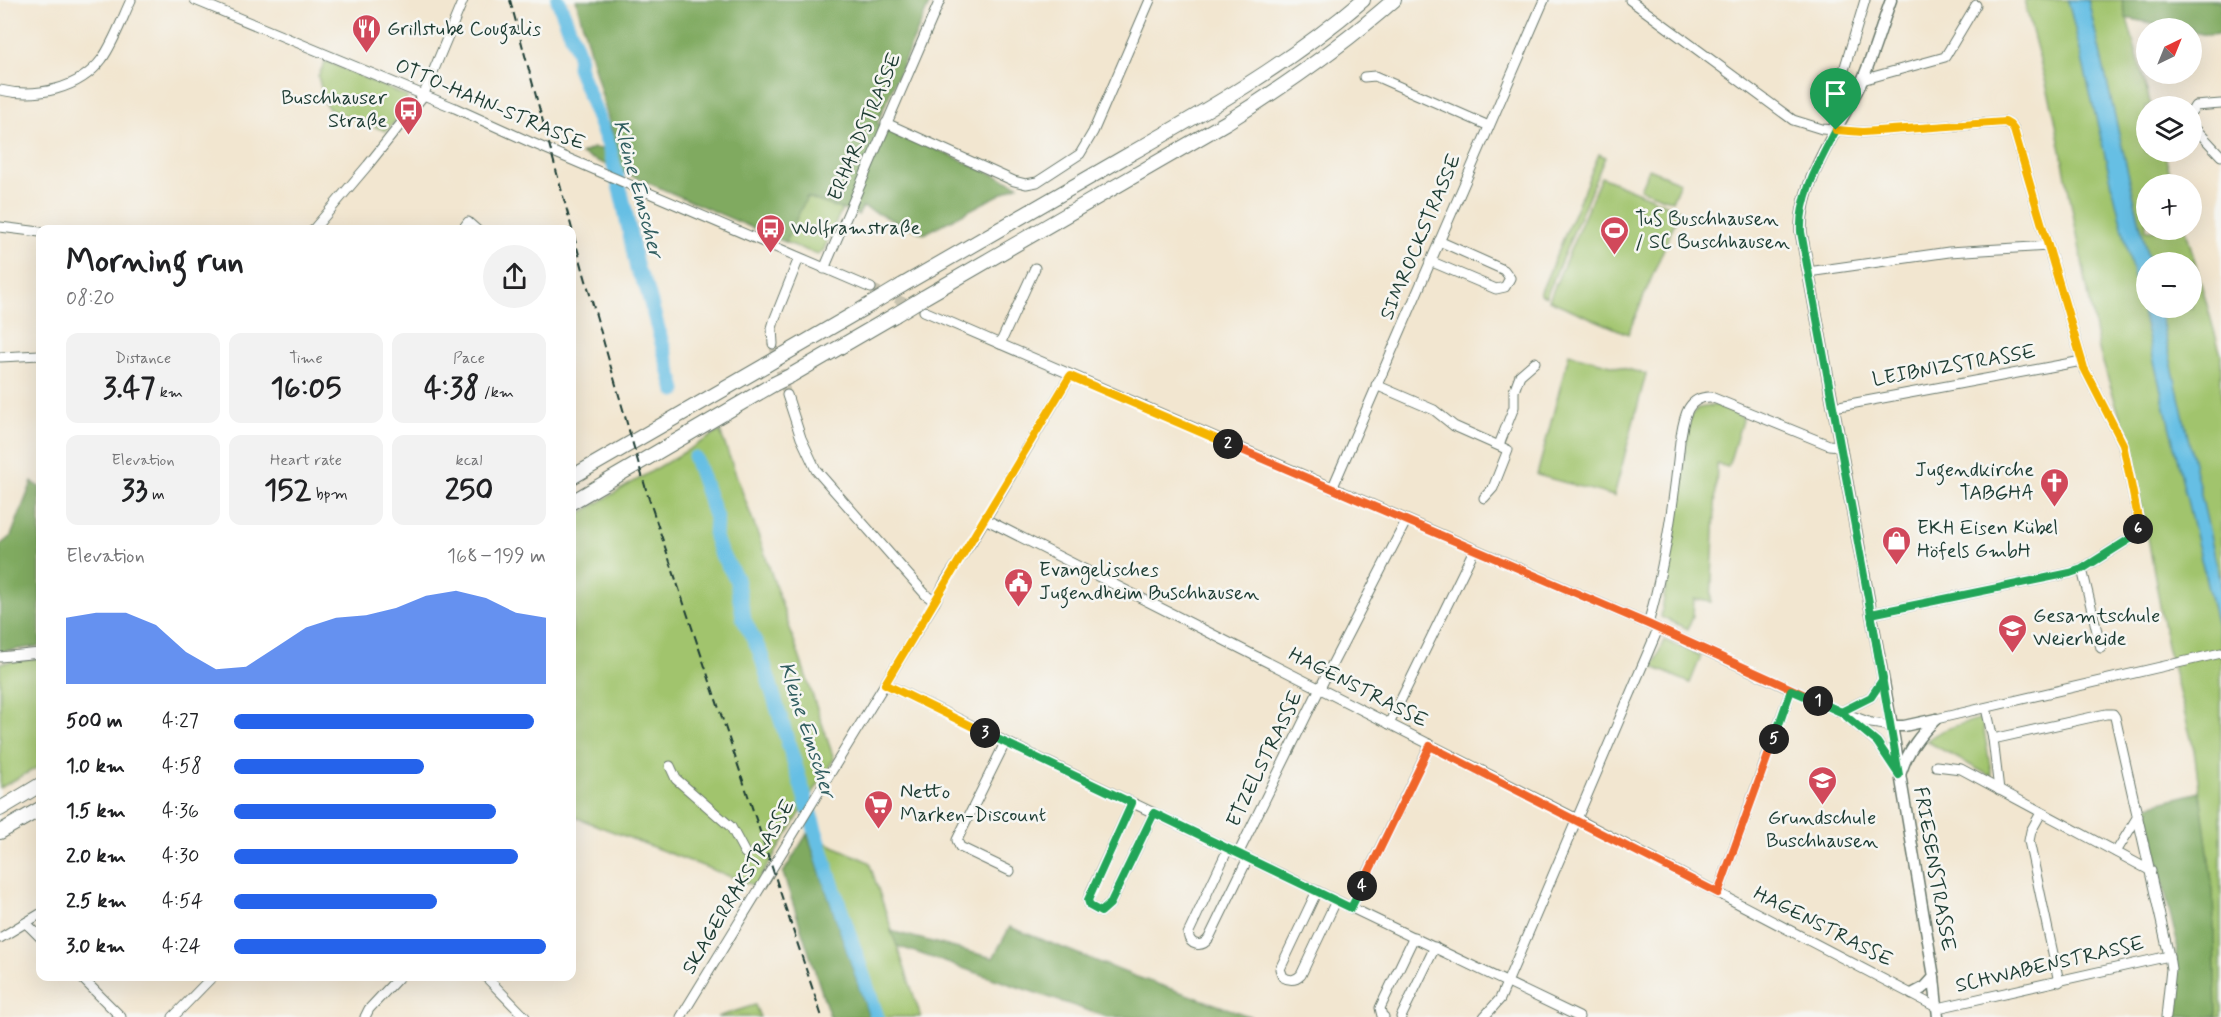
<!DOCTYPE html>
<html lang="en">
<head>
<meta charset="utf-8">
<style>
	:root { --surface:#fff; --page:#f2f2f2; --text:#202124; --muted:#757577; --accent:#2563eb }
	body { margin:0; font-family:Mynerve,sans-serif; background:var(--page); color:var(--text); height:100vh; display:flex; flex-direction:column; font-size:22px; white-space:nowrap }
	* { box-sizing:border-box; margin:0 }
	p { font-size:20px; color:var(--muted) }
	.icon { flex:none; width:33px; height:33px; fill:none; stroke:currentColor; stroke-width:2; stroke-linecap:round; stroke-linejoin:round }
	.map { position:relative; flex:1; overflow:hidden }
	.side { position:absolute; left:36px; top:225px; width:540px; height:756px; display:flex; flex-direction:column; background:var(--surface); border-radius:12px; box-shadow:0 6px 24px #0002 }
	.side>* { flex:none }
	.needle { width:39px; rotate:43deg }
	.fabs { position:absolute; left:2136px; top:18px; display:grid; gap:12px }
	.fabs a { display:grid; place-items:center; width:66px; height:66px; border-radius:50%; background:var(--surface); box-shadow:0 6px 24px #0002; font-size:30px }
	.pin { position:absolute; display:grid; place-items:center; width:51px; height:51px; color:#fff; margin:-62px -26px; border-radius:50% 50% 50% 0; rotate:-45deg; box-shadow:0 0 6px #0007 }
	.pin .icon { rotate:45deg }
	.km { position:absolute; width:30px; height:30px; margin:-15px; border-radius:50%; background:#222; color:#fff; font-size:16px; line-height:30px; text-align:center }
	.round { display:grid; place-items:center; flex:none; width:63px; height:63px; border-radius:32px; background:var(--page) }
	.head { display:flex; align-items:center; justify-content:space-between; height:102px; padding:0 30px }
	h1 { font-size:33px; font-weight:700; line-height:45px }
	.figures { display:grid; grid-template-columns:repeat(3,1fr); gap:9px; height:102px; padding:6px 30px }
	.figures div { display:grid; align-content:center; border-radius:12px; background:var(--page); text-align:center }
	.figures b { font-size:30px; font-weight:700 }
	.figures small { font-size:16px; font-weight:400 }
	.figures p { font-size:16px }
	.chart { height:168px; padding:12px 30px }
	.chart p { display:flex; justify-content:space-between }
	.chart svg { width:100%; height:108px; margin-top:6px; fill:var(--accent); opacity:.7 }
	ul { padding:0 30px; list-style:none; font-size:20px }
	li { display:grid; grid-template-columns:96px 72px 1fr; align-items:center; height:45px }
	li i { height:15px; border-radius:8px; background:var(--accent) }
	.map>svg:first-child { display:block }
</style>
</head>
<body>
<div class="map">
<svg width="2221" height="1017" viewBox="0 0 2221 1017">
	<rect width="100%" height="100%" fill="#f6f6f2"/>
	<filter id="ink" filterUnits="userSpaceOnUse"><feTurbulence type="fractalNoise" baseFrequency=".0167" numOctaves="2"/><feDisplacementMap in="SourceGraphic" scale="12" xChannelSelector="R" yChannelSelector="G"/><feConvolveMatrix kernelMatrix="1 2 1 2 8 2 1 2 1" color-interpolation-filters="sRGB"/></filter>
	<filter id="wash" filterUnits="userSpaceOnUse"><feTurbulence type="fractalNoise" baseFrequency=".008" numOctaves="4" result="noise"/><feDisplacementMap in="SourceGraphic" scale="24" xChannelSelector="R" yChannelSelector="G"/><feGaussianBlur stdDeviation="1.35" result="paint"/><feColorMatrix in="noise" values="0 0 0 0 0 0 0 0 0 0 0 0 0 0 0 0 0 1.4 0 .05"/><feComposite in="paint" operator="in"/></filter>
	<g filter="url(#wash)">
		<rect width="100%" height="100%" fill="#f2e6d0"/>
		<g fill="#a1c46d" stroke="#608050" stroke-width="1.5" fill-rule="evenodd">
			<path d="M2024,0H2122L2151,106H2146V152H2164L2173,184H2146V230H2186L2221,355V1017H2216L2213,891L2194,750L2167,646L2149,543L2122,423L2099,350L2054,114ZM2146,262H2192V308H2146Z"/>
			<polygon points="326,61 408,97 394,123 386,131 330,110 325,104 318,76"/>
			<polygon points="1599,154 1605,157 1546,297 1540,294"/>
			<polygon points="1649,169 1680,182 1672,201 1640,189"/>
			<polygon points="1601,177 1680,210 1628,334 1549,300"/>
			<polygon points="806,197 842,209 823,251 818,255 785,242"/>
			<polygon points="1569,354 1646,374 1614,496 1537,475"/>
			<polygon points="1716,405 1743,417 1728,467 1717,464 1711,602 1694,599 1693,616 1688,629 1661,617 1675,530 1690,416 1699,408"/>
			<polygon points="720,431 760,540 834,759 755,886 572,816 572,518"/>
			<polygon points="1664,640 1701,656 1690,683 1653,667"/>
			<polygon points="40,658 40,766 0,788 0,663"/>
			<path d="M1982,718L1992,777L1926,741C1942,728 1962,724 1982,718Z"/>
			<polygon points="807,834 869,862 921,1017 869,1017"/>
			<polygon points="755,1005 760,1017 717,1017"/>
		</g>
		<g fill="#80aa60" stroke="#50744a" stroke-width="1.5">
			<polygon points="576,0 931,0 877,123 1018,185 924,234 863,207 858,215 807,197 785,242 581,154 593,148 617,151"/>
			<polygon points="2122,0 2221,0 2221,34 2207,35 2192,32 2192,28 2175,28 2126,18"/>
			<polygon points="32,482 40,487 40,646 0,652 0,545 11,536"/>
			<polygon points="2200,792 2213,891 2216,1017 2172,1017 2177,942 2144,806"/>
			<polygon points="807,834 869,1017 830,1017 783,873"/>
			<polygon points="1010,927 1134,976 1252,1017 1107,1017 897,946 891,931 993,958"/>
		</g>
		<polygon fill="#66bfe4" stroke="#427e8c" stroke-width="1.5" points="2068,0 2088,0 2149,262 2146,262 2146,308 2159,308 2221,583 2221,643"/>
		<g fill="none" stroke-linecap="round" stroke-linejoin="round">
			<g stroke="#66bfe4" stroke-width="15">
				<polyline points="558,0 579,54 578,67 609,146 624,205 637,269 647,289 675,390"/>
				<polyline points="695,458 716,518 715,537 720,552 736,578 744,620 760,652 830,878 877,1017"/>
			</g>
		</g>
	</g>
	<g filter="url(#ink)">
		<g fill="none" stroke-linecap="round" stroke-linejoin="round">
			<g stroke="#c8c4b1" stroke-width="9" stroke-dasharray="9 4.5" stroke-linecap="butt">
				<polyline points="871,288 913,306"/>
				<polyline points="773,344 787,395"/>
			</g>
			<defs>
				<g id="minor">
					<polyline points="195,0 455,108 530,142 871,288"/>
					<polyline points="1630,0 1793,120 1822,129 1863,132 2005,122 2010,125 2014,130 2084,368 2123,444 2139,523 2137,531 2133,537 2082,569 2070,573 1871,614"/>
					<polyline points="1364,77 1375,76 1489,126"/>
					<polyline points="1862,80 1945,57 1976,5"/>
					<path d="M0,90C35,98 79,90 102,59C114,42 122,19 131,0"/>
					<polyline points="2192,111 2195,106 2221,104"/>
					<polyline points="886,123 1014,181 1026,184 1037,182 1080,154 1093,132 1150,0"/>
					<polyline points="2192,125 2221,156"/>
					<polyline points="1836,131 1832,110 1865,0"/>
					<polyline points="0,227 40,232"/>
					<polyline points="313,230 368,165 423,96 463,0"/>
					<polyline points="462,230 468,222 477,230"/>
					<polyline points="1430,261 1496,289 1505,287 1510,278 1504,270 1439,241"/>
					<polyline points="824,269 940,0"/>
					<polyline points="1808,272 1949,252 2048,246"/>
					<polyline points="924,311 1648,624 1841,712 1871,723 1892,726"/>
					<polyline points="773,344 772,328 775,318 799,258"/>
					<polyline points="1000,344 1035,268"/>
					<polyline points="0,357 40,355"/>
					<polyline points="1376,385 1434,410 1454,426 1508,450 1493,488 1484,498"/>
					<polyline points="787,395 801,438 816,470 926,595 935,602"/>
					<polyline points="1834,407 2082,361"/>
					<path d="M1681,436C1684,418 1687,396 1711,397L1829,445L1840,446"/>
					<polyline points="1499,445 1514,407 1514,391 1520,375 1535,362"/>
					<polyline points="1332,489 1544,0"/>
					<polyline points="985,519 1577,819 1938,1008 2169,956"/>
					<polyline points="2082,569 2101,648"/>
					<path d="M1648,624C1665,565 1674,502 1680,441"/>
					<polyline points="0,657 40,653"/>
					<polyline points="885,684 1579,1017"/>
					<polyline points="1986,708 1993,739 1999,790"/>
					<polyline points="1841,712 1871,697 1883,679"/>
					<polyline points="1850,719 1877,742 1900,775"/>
					<polyline points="1936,719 2221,653"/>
					<polyline points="1389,724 1474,550"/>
					<polyline points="1993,739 2106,714 2113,714 2115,717 2169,956 2171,969 2166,1017"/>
					<polyline points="1005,743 957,840 960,847 1010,871"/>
					<polyline points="670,766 676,779 731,827 745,853"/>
					<polyline points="1936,766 1961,769 2151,871"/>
					<polyline points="1132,803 1090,894 1088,900 1090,906 1101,912 1110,904 1154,813"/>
					<polyline points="2041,813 2031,831 2029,841 2059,982"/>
					<path d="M1228,849L1188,934C1190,946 1202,948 1209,938L1248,858"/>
					<polyline points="2116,852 2138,816"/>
					<polyline points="1238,854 1320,688 1406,521"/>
					<path d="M1317,891L1280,969L1283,977C1290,981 1295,981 1301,975L1336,901"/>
					<polyline points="1718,893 1791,690"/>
					<polyline points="1351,908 1430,745"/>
					<polyline points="26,923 40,937"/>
					<polyline points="0,938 40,914"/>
					<polyline points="80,976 121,1017"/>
					<polyline points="485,976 525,1017"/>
					<polyline points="173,1017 213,976"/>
					<polyline points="365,1017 369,1009 400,976"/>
					<polyline points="681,1017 935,602 946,580 971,543 1070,376"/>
					<polyline points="1384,1017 1382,1016 1380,1008 1414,937"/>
					<polyline points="1401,1017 1435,947"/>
					<polyline points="1484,1017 1500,999 1658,629"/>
				</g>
				<g id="major">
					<path d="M1891,0C1881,27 1873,56 1861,83C1840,127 1799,181 1801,232L1892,726L1934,977L1938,1017"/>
					<polyline points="1892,726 1904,726 1936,719"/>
					<path d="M1901,772C1908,750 1920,735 1936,719"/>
					<polyline points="1912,994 1925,987 1934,977"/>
				</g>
				<g id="highway">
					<path d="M901,286C975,243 1049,201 1123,158C1206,111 1290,63 1363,0"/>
					<path d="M923,298L1227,122C1286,85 1342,46 1394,0"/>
					<polyline points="783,355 871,304"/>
					<polyline points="790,376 895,315"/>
					<polyline points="572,477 766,365"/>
					<polyline points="572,502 774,384"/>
					<polyline points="0,809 40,785"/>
					<polyline points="0,832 40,809"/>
				</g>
			</defs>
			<use href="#minor" stroke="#69786b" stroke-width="11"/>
			<use href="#major" stroke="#69786b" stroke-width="13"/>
			<use href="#highway" stroke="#69786b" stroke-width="16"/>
			<use href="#minor" stroke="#fff" stroke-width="9"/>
			<use href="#major" stroke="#fff" stroke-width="10"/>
			<use href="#highway" stroke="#fff" stroke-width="14"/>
			<polyline stroke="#1f3d34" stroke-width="2" stroke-dasharray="9 4.5" stroke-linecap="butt" points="510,0 585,277 647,493 822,1017"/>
			<defs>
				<g id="highway-bridge">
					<polyline points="871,304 901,286"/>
					<polyline points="895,315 923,298"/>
					<polyline points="766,365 783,355"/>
					<polyline points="774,384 790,376"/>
				</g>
			</defs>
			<use href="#highway-bridge" stroke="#69786b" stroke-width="16" stroke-linecap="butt"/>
			<use href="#highway-bridge" stroke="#fff" stroke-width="14"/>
		</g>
	</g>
	<g fill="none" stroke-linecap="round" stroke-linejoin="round" filter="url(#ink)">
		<defs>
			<path id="split-1" d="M1818,701L1841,712L1871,697L1883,679L1801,232C1799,196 1820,161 1836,130"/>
			<polyline id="split-2" points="1228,444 1648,624 1818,701"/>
			<polyline id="split-3" points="985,733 885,684 1070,376 1228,444"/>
			<polyline id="split-4" points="985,733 1132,803 1088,900 1090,906 1101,912 1110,904 1154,813 1351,908 1362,886"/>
			<polyline id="split-5" points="1362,886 1430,746 1718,893 1774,739"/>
			<polyline id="split-6" points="1774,739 1791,690 1841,712 1877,742 1899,775 1871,614 2070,573 2082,569 2133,537 2138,529"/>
			<polyline id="split-7" points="1836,130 1863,132 2005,122 2010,125 2014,130 2084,368 2123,444 2139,523 2138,529"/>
		</defs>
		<use href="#split-1" stroke="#fff" stroke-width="12"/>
		<use href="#split-2" stroke="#fff" stroke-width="12"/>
		<use href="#split-3" stroke="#fff" stroke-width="12"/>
		<use href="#split-4" stroke="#fff" stroke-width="12"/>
		<use href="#split-5" stroke="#fff" stroke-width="12"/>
		<use href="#split-6" stroke="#fff" stroke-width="12"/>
		<use href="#split-7" stroke="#fff" stroke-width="12"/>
		<use href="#split-1" stroke="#22a559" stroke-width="8"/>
		<use href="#split-2" stroke="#f0652b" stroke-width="8"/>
		<use href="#split-3" stroke="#f5b400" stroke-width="8"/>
		<use href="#split-4" stroke="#22a559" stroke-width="8"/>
		<use href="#split-5" stroke="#f0652b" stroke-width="8"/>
		<use href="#split-6" stroke="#22a559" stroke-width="8"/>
		<use href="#split-7" stroke="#f5b400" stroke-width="8"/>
	</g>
	<defs>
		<symbol id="restaurant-pin" viewBox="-11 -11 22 30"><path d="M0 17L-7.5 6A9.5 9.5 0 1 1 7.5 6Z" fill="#d1495b" stroke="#f6f6f2"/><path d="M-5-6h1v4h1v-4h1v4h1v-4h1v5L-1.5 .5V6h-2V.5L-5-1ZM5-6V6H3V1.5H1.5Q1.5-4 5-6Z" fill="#fff"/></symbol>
		<symbol id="bus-pin" viewBox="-11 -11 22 30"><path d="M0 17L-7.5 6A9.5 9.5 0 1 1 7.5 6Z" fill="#d1495b" stroke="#f6f6f2"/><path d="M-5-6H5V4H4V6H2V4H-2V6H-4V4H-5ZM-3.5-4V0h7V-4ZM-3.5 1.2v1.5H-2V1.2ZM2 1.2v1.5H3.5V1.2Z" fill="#fff"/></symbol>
		<symbol id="stadium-pin" viewBox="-11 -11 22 30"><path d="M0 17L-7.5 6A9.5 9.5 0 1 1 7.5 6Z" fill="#d1495b" stroke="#f6f6f2"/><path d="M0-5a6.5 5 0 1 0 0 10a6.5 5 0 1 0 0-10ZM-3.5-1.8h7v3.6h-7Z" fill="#fff"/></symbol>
		<symbol id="church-pin" viewBox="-11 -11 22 30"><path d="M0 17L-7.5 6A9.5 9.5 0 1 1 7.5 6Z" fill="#d1495b" stroke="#f6f6f2"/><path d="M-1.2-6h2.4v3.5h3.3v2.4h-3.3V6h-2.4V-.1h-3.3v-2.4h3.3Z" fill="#fff"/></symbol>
		<symbol id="shop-pin" viewBox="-11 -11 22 30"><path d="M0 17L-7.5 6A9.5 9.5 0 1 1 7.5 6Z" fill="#d1495b" stroke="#f6f6f2"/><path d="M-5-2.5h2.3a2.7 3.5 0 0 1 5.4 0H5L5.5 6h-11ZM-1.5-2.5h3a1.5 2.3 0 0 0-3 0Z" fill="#fff"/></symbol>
		<symbol id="civic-pin" viewBox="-11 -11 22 30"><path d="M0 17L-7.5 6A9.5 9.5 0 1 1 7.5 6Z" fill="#d1495b" stroke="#f6f6f2"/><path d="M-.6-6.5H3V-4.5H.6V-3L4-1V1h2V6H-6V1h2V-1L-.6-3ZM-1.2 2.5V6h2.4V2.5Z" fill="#fff"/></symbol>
		<symbol id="school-pin" viewBox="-11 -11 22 30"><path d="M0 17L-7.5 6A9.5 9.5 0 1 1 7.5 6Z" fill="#d1495b" stroke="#f6f6f2"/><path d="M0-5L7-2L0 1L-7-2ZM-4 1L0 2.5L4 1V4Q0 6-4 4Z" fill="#fff"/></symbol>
		<symbol id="supermarket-pin" viewBox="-11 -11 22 30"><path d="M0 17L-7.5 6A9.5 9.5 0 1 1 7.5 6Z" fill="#d1495b" stroke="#f6f6f2"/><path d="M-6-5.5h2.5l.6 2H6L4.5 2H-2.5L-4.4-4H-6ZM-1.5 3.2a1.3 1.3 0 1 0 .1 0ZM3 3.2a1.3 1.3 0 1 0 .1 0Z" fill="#fff"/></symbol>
	</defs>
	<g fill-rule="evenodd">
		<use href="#restaurant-pin" x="350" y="12" width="33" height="45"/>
		<use href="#bus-pin" x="392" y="94" width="33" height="45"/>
		<use href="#bus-pin" x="754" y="212" width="33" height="45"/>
		<use href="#stadium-pin" x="1598" y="214" width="33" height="45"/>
		<use href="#church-pin" x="2038" y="466" width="33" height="45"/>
		<use href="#shop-pin" x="1880" y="524" width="33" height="45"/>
		<use href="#civic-pin" x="1002" y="566" width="33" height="45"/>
		<use href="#school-pin" x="1996" y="612" width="33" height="45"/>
		<use href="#school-pin" x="1806" y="764" width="33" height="45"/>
		<use href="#supermarket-pin" x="862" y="788" width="33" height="45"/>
	</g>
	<g text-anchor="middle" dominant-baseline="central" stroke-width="5" stroke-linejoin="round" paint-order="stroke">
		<g font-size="20" fill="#1f3d34" stroke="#f6f6f2" text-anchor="start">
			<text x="387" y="29">Grillstube Cougalis</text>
			<text x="387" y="98" text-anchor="end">Buschhauser<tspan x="387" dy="23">Straße</tspan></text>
			<text x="1635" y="219">TuS Buschhausen<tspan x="1635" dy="23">/ SC Buschhausen</tspan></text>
			<text x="791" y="228">Wolframstraße</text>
			<text x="2034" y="470" text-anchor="end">Jugendkirche<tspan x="2034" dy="23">TABGHA</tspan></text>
			<text x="1917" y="528">EKH Eisen Kübel<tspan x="1917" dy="23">Höfels GmbH</tspan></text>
			<text x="1039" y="570">Evangelisches<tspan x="1039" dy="23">Jugendheim Buschhausen</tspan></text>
			<text x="2033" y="616">Gesamtschule<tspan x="2033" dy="23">Weierheide</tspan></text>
			<text x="900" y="792">Netto<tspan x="900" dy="23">Marken-Discount</tspan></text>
			<text x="1822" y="818" text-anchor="middle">Grundschule<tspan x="1822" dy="23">Buschhausen</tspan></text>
		</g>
		<g font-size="20" fill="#1f3d34" stroke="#f6f6f2">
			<text transform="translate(490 105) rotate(23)">OTTO-HAHN-STRASSE</text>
			<text transform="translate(865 127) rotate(-67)">ERHARDSTRASSE</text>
			<text transform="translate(1421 237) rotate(-67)">SIMROCKSTRASSE</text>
			<text transform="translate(1954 366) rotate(-10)">LEIBNIZSTRASSE</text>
			<text transform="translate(1358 688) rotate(27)">HAGENSTRASSE</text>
			<text transform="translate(1265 759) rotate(-64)">ETZELSTRASSE</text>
			<text transform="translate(1934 869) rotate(80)">FRIESENSTRASSE</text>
			<text transform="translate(739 887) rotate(-59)">SKAGERRAKSTRASSE</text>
			<text transform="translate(1823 927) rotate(27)">HAGENSTRASSE</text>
			<text transform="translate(2050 965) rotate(-13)">SCHWABENSTRASSE</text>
		</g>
		<g font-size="21" font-style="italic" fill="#315e60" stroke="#f6f6f2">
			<text transform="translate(638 189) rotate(75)">Kleine Emscher</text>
			<text transform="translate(807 730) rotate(72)">Kleine Emscher</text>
		</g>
	</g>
</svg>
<div class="fabs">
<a><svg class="needle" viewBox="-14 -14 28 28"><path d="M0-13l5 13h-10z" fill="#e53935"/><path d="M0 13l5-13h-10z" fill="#757577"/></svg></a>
<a><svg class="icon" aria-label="layers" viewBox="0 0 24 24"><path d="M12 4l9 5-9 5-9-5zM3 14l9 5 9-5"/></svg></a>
<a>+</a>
<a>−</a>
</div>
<div class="pin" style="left:1836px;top:130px;background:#1e9e55"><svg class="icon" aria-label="arrive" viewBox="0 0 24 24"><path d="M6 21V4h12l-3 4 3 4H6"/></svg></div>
<b class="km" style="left:1818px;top:701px">1</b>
<b class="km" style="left:1228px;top:444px">2</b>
<b class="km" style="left:985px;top:733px">3</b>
<b class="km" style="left:1362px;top:886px">4</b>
<b class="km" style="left:1774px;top:739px">5</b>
<b class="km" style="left:2138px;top:529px">6</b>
<section class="side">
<div class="head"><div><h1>Morning run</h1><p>08:20</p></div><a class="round"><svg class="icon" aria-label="share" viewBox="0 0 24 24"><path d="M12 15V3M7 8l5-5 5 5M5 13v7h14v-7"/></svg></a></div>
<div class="figures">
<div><p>Distance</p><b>3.47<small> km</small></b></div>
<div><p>Time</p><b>16:05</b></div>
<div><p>Pace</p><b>4:38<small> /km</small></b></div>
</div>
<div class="figures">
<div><p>Elevation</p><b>33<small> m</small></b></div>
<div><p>Heart rate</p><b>152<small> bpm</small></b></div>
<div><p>kcal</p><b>250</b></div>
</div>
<div class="chart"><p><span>Elevation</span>168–199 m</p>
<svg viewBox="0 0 160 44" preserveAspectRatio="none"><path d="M0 44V17L10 15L20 15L30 20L40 31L50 38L60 37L70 29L80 21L90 17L100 16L110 13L120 8L130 6L140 9L150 15L160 17V44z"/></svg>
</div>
<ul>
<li><b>500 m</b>4:27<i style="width:96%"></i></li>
<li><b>1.0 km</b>4:58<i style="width:61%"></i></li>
<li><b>1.5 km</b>4:36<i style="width:84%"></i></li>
<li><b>2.0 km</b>4:30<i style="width:91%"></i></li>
<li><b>2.5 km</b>4:54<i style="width:65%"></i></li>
<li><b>3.0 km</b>4:24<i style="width:100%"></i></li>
</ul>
</section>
</div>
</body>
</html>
